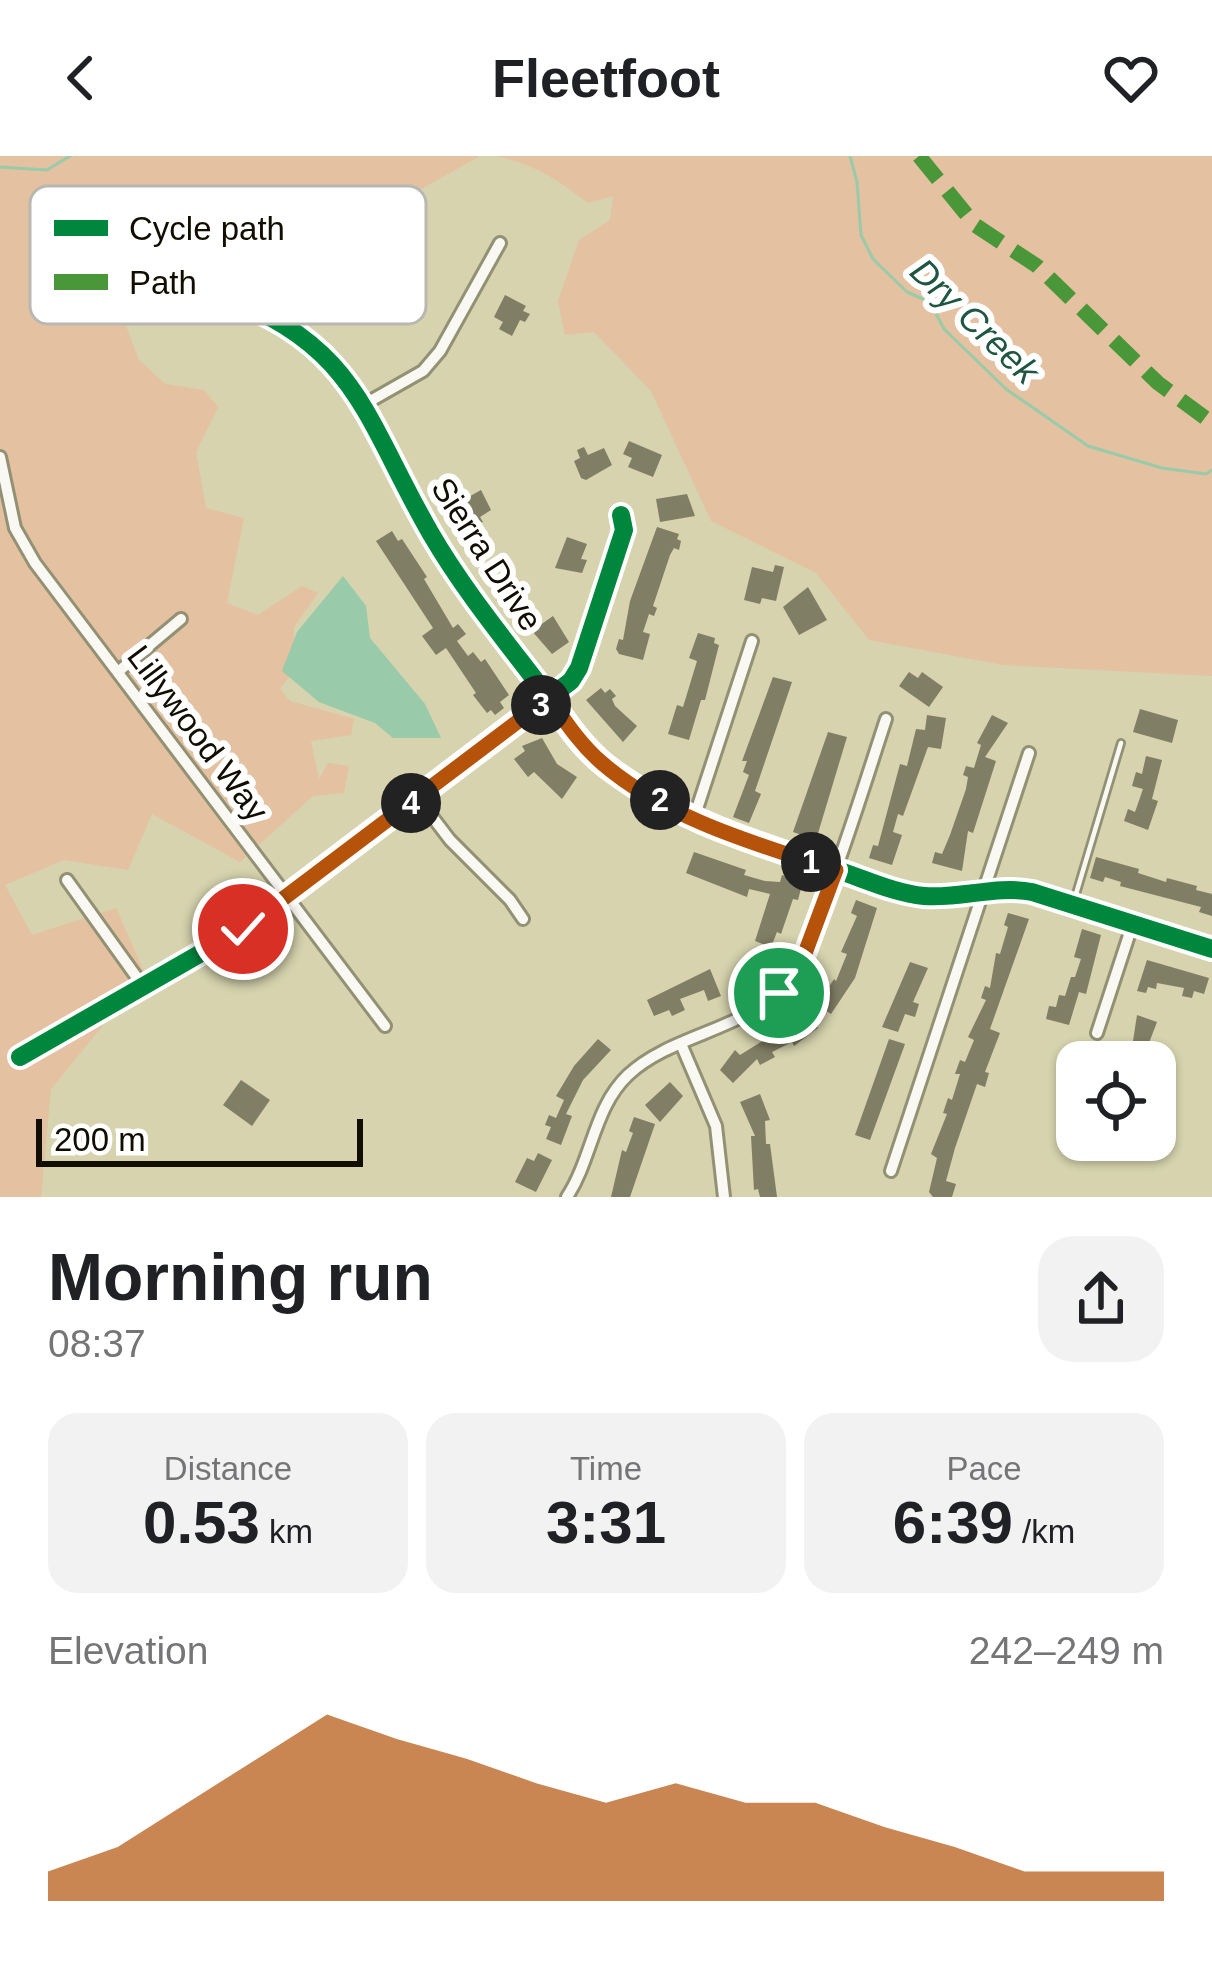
<!DOCTYPE html>
<html lang="en">
<head>
<meta charset="utf-8">
<style>
	:root { --surface:#fff; --page:#f2f2f2; --text:#202124; --muted:#757577; --accent:#b45309 }
	body { margin:0; font-family:Helvetica,sans-serif; background:var(--page); color:var(--text); height:100vh; display:flex; flex-direction:column; font-size:45px; white-space:nowrap }
	* { box-sizing:border-box; margin:0 }
	p { font-size:39px; color:var(--muted) }
	.icon { flex:none; width:66px; height:66px; fill:none; stroke:currentColor; stroke-width:2; stroke-linecap:round; stroke-linejoin:round }
	.map { position:relative; height:1041px; overflow:hidden }
	.details { display:flex; flex-direction:column; background:var(--surface); flex:1 }
	.details>* { flex:none }
	.tools { position:absolute; left:1056px; top:885px; display:grid; gap:24px }
	.tools a { display:grid; place-items:center; width:120px; height:120px; border-radius:24px; background:var(--surface); box-shadow:0 3px 9px #0004; font-size:60px }
	.scale { position:absolute; left:36px; bottom:30px; width:327px; box-sizing:border-box; padding-left:12px; border:6px solid #110e00; border-top:0; font-size:33px; line-height:42px; white-space:nowrap; color:#110e00; -webkit-text-stroke:9px #fff; paint-order:stroke }
	.pin { position:absolute; display:grid; place-items:center; width:102px; height:102px; color:#fff; margin:-51px; border:6px solid #fff; border-radius:50%; box-shadow:0 3px 12px #0007 }
	.km { position:absolute; width:60px; height:60px; margin:-30px; border-radius:50%; background:#222; color:#fff; font-size:33px; line-height:60px; text-align:center }
	.round { display:grid; place-items:center; flex:none; width:126px; height:126px; border-radius:36px; background:var(--page) }
	.summary { display:flex; align-items:center; justify-content:space-between; height:204px; padding:0 48px }
	h1 { font-size:66px; font-weight:600; line-height:90px }
	.figures { display:grid; grid-template-columns:repeat(3,1fr); gap:18px; height:204px; padding:12px 48px }
	.figures div { display:grid; align-content:center; border-radius:30px; background:var(--page); text-align:center }
	.figures b { font-size:60px; font-weight:600 }
	.figures small { font-size:33px; font-weight:400 }
	.figures p { font-size:33px }
	.chart { height:336px; padding:24px 48px }
	.chart p { display:flex; justify-content:space-between }
	.chart svg { width:100%; height:216px; margin-top:12px; fill:var(--accent); opacity:.7 }
	header { display:flex; justify-content:space-between; align-items:center; height:156px; padding:0 48px; background:var(--surface); font-size:54px; font-weight:600 }
	.map>svg:first-child { display:block }
</style>
</head>
<body>
<header><svg class="icon" aria-label="back" viewBox="0 0 24 24"><path d="M15 5l-7 7 7 7"/></svg>Fleetfoot<svg class="icon" aria-label="heart" viewBox="0 0 24 24"><path d="M12 20l-8-8c-3-5 5-10 8-4 3-6 11-1 8 4z"/></svg></header>
<div class="map">
<svg width="1212" height="1041" viewBox="0 0 1212 1041">
	<rect width="100%" height="100%" fill="#d6d3ae"/>
	<g fill="#e4c1a1">
		<polygon points="0,0 480,0 407,41 330,51 248,35 133,97 121,157 139,204 165,228 204,234 218,251 196,296 206,352 244,362 227,447 258,459 302,430 318,437 294,471 293,517 280,532 290,545 354,563 351,579 311,585 319,623 328,607 349,610 344,637 313,640 240,706 152,658 128,714 64,704 5,729 32,779 116,752 145,818 51,933 41,1041 0,1041"/>
		<path d="M495,0H1212V520L1003,509L869,484L816,417L711,365L651,235L594,176L565,179L558,145L579,84L610,64L613,40L588,47C559,24 533,7 495,0Z"/>
	</g>
	<polygon fill="#99caa9" points="343,420 366,450 370,482 425,548 441,582 393,582 375,567 319,546 282,515 297,476"/>
	<g fill="none" stroke-linecap="round" stroke-linejoin="round">
		<g stroke="#99caa9" stroke-width="3">
			<polyline points="850,0 857,26 861,79 873,103 907,136 930,146 944,173 1006,233 1088,290 1162,312 1206,318 1212,314"/>
			<polyline points="0,11 47,14 70,0"/>
		</g>
	</g>
	<g fill="#807e64">
		<polygon points="505,139 526,150 523,155 530,158 525,166 520,164 512,180 499,173 503,166 494,161"/>
		<polygon points="629,285 662,299 653,321 628,311 632,302 623,298"/>
		<polygon points="584,291 588,299 604,292 612,309 586,324 581,322 574,305 580,302 577,294"/>
		<polygon points="481,334 491,354 480,361 483,366 460,373 455,363 462,359 456,348"/>
		<polygon points="687,338 695,360 660,366 656,343"/>
		<polygon points="657,371 679,378 677,383 681,385 679,394 674,392 670,399 653,450 657,452 654,460 649,458 643,476 650,478 643,504 619,498 616,493 619,483 623,484 630,445"/>
		<polygon points="392,375 398,385 402,383 427,421 424,423 453,472 458,468 466,478 457,485 468,500 473,496 481,506 485,503 509,539 500,546 504,552 495,559 491,554 487,557 473,539 476,537 446,492 436,499 422,480 433,472 376,385"/>
		<polygon points="567,381 587,388 581,403 587,404 582,417 555,412"/>
		<polygon points="775,409 784,411 776,445 762,442 760,448 744,444 752,411 773,416"/>
		<polygon points="808,431 827,464 799,479 783,451"/>
		<polygon points="553,460 569,486 552,498 532,475"/>
		<polygon points="698,477 715,482 714,487 719,489 705,544 701,544 689,584 668,578 677,549 683,551 697,505 689,502"/>
		<polygon points="909,516 918,522 922,516 943,531 929,551 899,530"/>
		<polygon points="773,521 792,526 755,635 761,638 749,667 733,661 749,619 743,616 747,605 742,605"/>
		<polygon points="601,532 605,537 610,533 616,540 612,543 615,550 637,570 623,586 586,544"/>
		<polygon points="1140,553 1178,564 1172,587 1133,576"/>
		<polygon points="927,559 946,562 941,593 928,591 903,660 898,658 893,676 902,679 892,709 869,702 873,689 878,690 900,608 907,610 916,573 925,574"/>
		<polygon points="992,559 1008,567 985,601 996,605 973,677 968,675 962,715 932,707 935,696 942,698 950,679 966,633 968,621 963,619 966,610 974,612 981,589 977,587"/>
		<polygon points="828,576 847,581 816,684 793,676"/>
		<polygon points="542,582 557,608 577,621 562,643 534,616 528,621 514,603 525,595 522,590"/>
		<polygon points="1146,600 1162,604 1152,643 1158,645 1148,674 1124,665 1128,653 1135,656 1143,633 1132,630 1136,616 1142,618"/>
		<polygon points="694,696 746,714 744,719 765,725 780,726 782,719 803,725 798,744 793,743 781,778 777,776 771,791 755,785 770,738 749,733 747,741 686,717"/>
		<polygon points="1096,701 1139,713 1138,717 1166,726 1167,722 1197,730 1196,734 1212,738 1212,760 1199,756 1201,751 1120,730 1121,726 1105,721 1103,726 1090,722"/>
		<polygon points="856,744 877,752 855,822 831,858 817,849 834,823 836,825 847,798 841,796 857,760 851,757"/>
		<polygon points="1008,757 1029,763 990,873 1000,877 985,916 989,917 985,931 977,928 955,992 946,1025 956,1028 952,1041 933,1041 929,1036 937,1002 931,998 947,958 943,957 948,942 952,944 960,918 955,918 960,904 965,906 974,884 968,881 986,844 981,842 985,830 990,832 996,797 1000,798 1008,771 1004,769"/>
		<polygon points="1082,773 1101,779 1086,838 1079,836 1069,869 1046,863 1049,850 1056,851 1059,839 1065,840 1071,821 1075,821 1081,803 1074,801"/>
		<polygon points="1147,804 1209,822 1204,838 1194,835 1192,842 1182,840 1184,832 1157,827 1156,833 1148,831 1146,837 1137,835"/>
		<polygon points="910,806 928,812 913,846 919,848 915,861 905,858 898,876 882,871"/>
		<polygon points="710,813 721,840 708,845 704,834 680,843 685,854 672,860 669,854 654,860 647,844"/>
		<polygon points="806,855 818,872 794,890 792,886 772,896 775,901 760,909 757,903 733,927 720,914 735,894 740,899 775,877 777,881"/>
		<polygon points="1137,859 1157,866 1144,900 1153,906 1127,906 1139,887 1133,885"/>
		<polygon points="598,883 611,894 583,924 566,958 572,960 561,989 546,983 551,971 545,969 549,959 556,962 564,944 556,940 574,910"/>
		<polygon points="889,883 905,888 870,984 855,979"/>
		<polygon points="241,924 270,944 252,970 223,949"/>
		<polygon points="670,926 683,940 660,966 645,949"/>
		<polygon points="760,938 770,964 765,965 766,988 770,988 777,1041 760,1041 758,1033 754,1034 751,980 755,980 740,946"/>
		<polygon points="634,961 655,968 630,1041 611,1041 622,994 626,996 633,977 629,975"/>
		<polygon points="538,997 552,1004 536,1036 515,1026 527,1002 534,1005"/>
	</g>
	<g fill="none" stroke-linecap="round" stroke-linejoin="round">
		<defs>
			<polyline id="lane" points="1073,748 1121,587"/>
			<g id="street">
				<path d="M215,137C358,188 363,260 431,378C463,433 504,483 542,533C562,560 579,589 606,610C674,662 756,688 837,714C865,723 894,737 924,740C961,743 996,729 1032,736L1212,793"/>
				<polyline points="365,248 423,215 440,195 500,87"/>
				<polyline points="0,301 15,372 35,407 385,870"/>
				<polyline points="119,515 181,463"/>
				<polyline points="418,642 450,684 510,744 523,763"/>
				<polyline points="694,662 752,485"/>
				<polyline points="67,724 143,830"/>
				<polyline points="1097,877 1133,767"/>
				<polyline points="681,888 716,970 724,1041"/>
				<polyline points="20,901 243,773 571,525 579,512 624,374 621,359"/>
				<polyline points="891,1015 1029,597"/>
				<path d="M567,1041C592,1003 594,951 628,919C674,876 753,874 792,822C808,800 815,771 824,746C847,686 866,624 886,563"/>
			</g>
		</defs>
		<use href="#lane" stroke="#939174" stroke-width="10"/>
		<use href="#street" stroke="#939174" stroke-width="16"/>
		<polyline stroke="#c7c5bc" stroke-width="3" stroke-dasharray="6 6" stroke-linecap="butt" points="662,621 668,625"/>
		<use href="#lane" stroke="#f9f8f3" stroke-width="4.5"/>
		<use href="#street" stroke="#f9f8f3" stroke-width="10"/>
		<polyline stroke="#4a9739" stroke-width="15" stroke-dasharray="30 15" stroke-linecap="butt" points="919,0 975,69 1037,110 1158,227 1212,267"/>
		<defs>
			<g id="cycleway">
				<path d="M215,137C358,188 363,260 431,378C463,433 504,483 542,533C562,560 579,589 606,610C674,662 756,688 837,714C865,723 894,737 924,740C961,743 996,729 1032,736L1212,793"/>
				<polyline points="20,901 243,773 571,525 579,512 624,374 621,359"/>
			</g>
		</defs>
		<use href="#cycleway" stroke="#fff" stroke-width="26"/>
		<use href="#cycleway" stroke="#00873e" stroke-width="18"/>
	</g>
	<g fill="none" stroke-linecap="round" stroke-linejoin="round">
		<defs>
			<path id="route" d="M243,773L549,542C565,565 580,588 602,607C667,663 756,688 836,714L804,800L779,837"/>
		</defs>
		<use href="#route" stroke="#fff" stroke-width="24"/>
		<use href="#route" stroke="#b45309" stroke-width="15"/>
	</g>
	<g text-anchor="middle" dominant-baseline="central" stroke-width="12" stroke-linejoin="round" paint-order="stroke">
		<g font-size="33" fill="#110e00" stroke="#fff">
			<text transform="translate(487 398) rotate(57)">Sierra Drive</text>
			<text transform="translate(198 577) rotate(53)">Lillywood Way</text>
		</g>
		<g font-size="36" font-style="italic" fill="#1e5641" stroke="#fff">
			<text transform="translate(975 165) rotate(44)">Dry Creek</text>
		</g>
	</g>
	<rect x="30" y="30" width="396" height="138" rx="18" fill="#fff" stroke="#b8b7b2" stroke-width="3"/>
	<rect x="54" y="64" width="54" height="16" fill="#00873e"/>
	<rect x="54" y="118" width="54" height="16" fill="#4a9739"/>
	<g font-size="33" fill="#110e00">
		<text x="129" y="84">Cycle path</text>
		<text x="129" y="138">Path</text>
	</g>
</svg>
<div class="tools">
<a><svg class="icon" aria-label="locate" viewBox="0 0 24 24"><circle cx="12" cy="12" r="6"/><path d="M12 2v4M12 18v4M2 12h4M18 12h4"/></svg></a>
</div>
<div class="scale">200 m</div>
<div class="pin" style="left:779px;top:837px;background:#1e9e55"><svg class="icon" aria-label="arrive" viewBox="0 0 24 24"><path d="M6 21V4h12l-3 4 3 4H6"/></svg></div>
<div class="pin" style="left:243px;top:773px;background:#d93025"><svg class="icon" aria-label="check" viewBox="0 0 24 24"><path d="M5 12l5 5 9-10"/></svg></div>
<b class="km" style="left:811px;top:706px">1</b>
<b class="km" style="left:660px;top:644px">2</b>
<b class="km" style="left:541px;top:549px">3</b>
<b class="km" style="left:411px;top:647px">4</b>
</div>
<section class="details">
<div class="summary"><div><h1>Morning run</h1><p>08:37</p></div><a class="round"><svg class="icon" aria-label="share" viewBox="0 0 24 24"><path d="M12 15V3M7 8l5-5 5 5M5 13v7h14v-7"/></svg></a></div>
<div class="figures">
<div><p>Distance</p><b>0.53<small> km</small></b></div>
<div><p>Time</p><b>3:31</b></div>
<div><p>Pace</p><b>6:39<small> /km</small></b></div>
</div>
<div class="chart"><p><span>Elevation</span>242–249 m</p>
<svg viewBox="0 0 160 44" preserveAspectRatio="none"><path d="M0 44V38L10 33L20 24L30 15L40 6L50 11L60 15L70 20L80 24L90 20L100 24L110 24L120 29L130 33L140 38L150 38L160 38V44z"/></svg>
</div>
</section>
</body>
</html>
